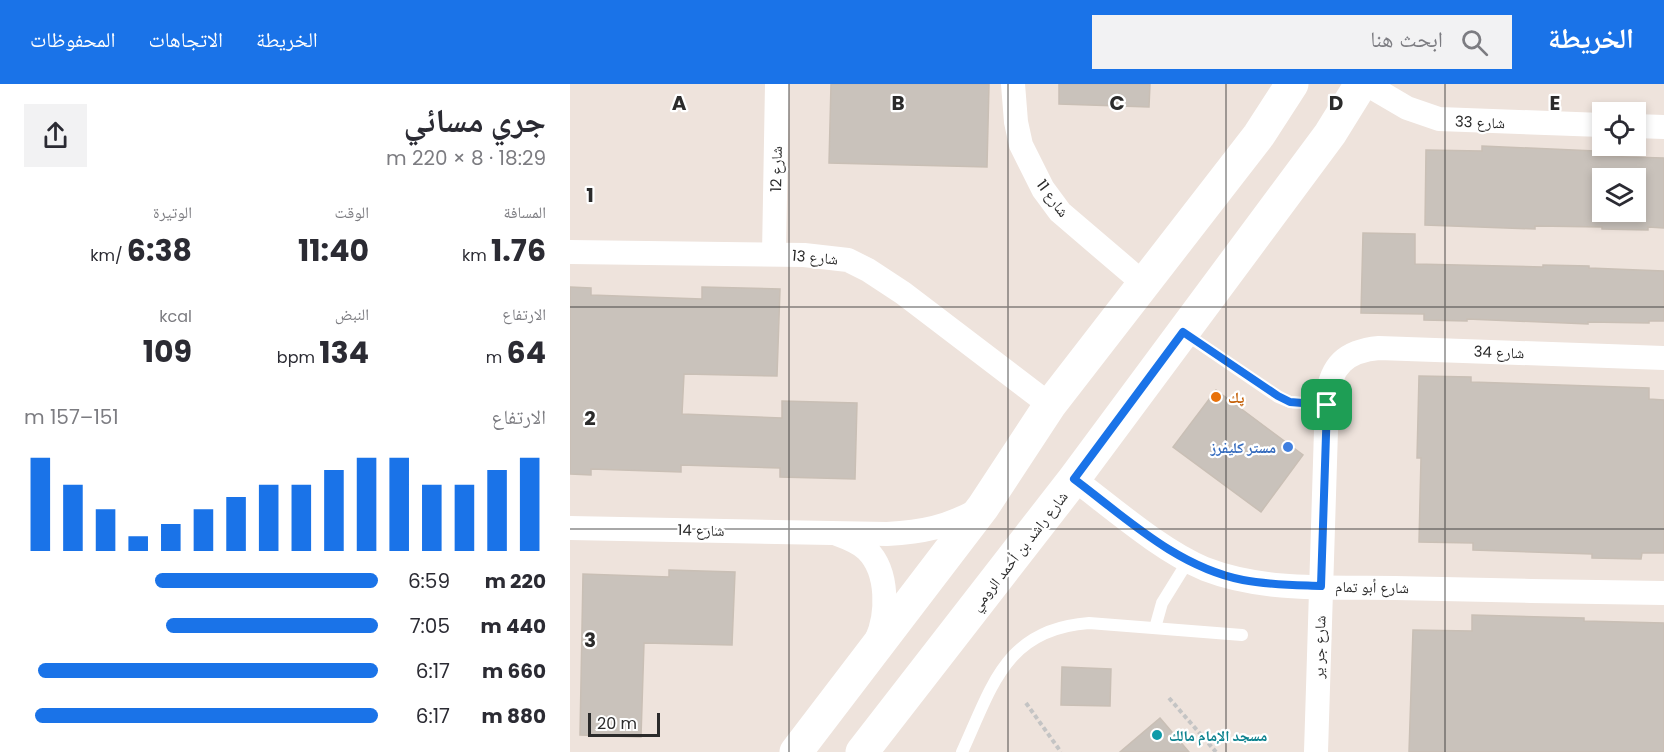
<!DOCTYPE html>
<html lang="ar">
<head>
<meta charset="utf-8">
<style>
	:root { --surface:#fff; --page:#f2f2f3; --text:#2b2b33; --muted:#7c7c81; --accent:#1a73e8 }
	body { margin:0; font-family:Poppins,"Noto Naskh Arabic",sans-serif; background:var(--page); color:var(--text); direction:rtl; height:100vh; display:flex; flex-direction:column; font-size:22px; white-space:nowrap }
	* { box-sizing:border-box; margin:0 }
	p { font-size:20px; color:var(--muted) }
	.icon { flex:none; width:33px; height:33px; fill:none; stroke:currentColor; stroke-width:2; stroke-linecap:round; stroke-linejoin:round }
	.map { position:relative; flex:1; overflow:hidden; direction:ltr }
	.details { display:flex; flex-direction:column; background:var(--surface); width:570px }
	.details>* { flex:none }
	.tools { position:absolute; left:1022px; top:18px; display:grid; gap:12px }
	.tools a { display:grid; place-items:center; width:54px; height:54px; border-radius:0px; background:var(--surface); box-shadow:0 3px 9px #0003; font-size:30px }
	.scale { position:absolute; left:18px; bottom:15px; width:72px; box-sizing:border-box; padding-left:6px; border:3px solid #2b2b2b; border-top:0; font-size:16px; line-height:21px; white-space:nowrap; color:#2b2b2b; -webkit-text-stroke:4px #fff; paint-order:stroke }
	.pin { position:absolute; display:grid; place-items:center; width:51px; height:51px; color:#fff; margin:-26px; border-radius:12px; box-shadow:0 3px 9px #0006 }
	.round { display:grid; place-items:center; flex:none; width:63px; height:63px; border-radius:0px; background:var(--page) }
	.head { display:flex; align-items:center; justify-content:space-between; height:102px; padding:0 24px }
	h1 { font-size:33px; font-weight:700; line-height:45px }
	.metrics { display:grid; grid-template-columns:repeat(3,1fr); gap:9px; height:102px; padding:6px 24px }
	.metrics div { display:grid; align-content:center }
	.metrics b { font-size:30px; font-weight:700 }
	.metrics small { font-size:16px; font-weight:400 }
	.metrics p { font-size:16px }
	.chart { height:168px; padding:12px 24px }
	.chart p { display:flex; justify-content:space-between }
	.chart svg { width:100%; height:108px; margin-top:6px; stroke:var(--accent); stroke-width:6 }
	ul { padding:0 24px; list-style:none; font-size:20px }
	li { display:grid; grid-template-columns:96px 72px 1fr; align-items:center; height:45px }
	li i { height:15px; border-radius:8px; background:var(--accent) }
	header { display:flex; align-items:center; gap:36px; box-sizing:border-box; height:84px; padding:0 30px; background:var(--accent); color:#fff }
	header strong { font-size:28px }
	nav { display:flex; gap:33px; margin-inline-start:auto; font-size:21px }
	.search { width:420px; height:54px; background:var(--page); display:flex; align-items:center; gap:15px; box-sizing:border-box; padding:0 21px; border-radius:0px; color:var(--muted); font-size:22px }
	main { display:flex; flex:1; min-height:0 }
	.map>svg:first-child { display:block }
</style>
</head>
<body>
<header>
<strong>الخريطة</strong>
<div class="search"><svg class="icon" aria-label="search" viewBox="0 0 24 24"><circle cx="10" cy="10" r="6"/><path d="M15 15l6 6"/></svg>ابحث هنا</div>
<nav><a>الخريطة</a><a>الاتجاهات</a><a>المحفوظات</a></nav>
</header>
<main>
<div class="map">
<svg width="1094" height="668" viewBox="0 0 1094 668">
	<rect width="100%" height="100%" fill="#eee3dc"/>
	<g fill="#c9c2bb" stroke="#c9bfb5" stroke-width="1.5" fill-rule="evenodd">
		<polygon points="261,0 419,0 417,83 259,79"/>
		<polygon points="489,0 580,0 579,23 489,20"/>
		<path d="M912,62L1025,67V72L1094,74V144L1078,143V146L1032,145V143L965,142V145L855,141L856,66L912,67ZM1032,94H1065V128H1032Z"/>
		<polygon points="793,149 845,150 845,180 973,183 973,181 1019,182 1019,184 1094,187 1094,237 1079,237 1079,239 1018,238 1018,240 897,235 897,237 854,236 854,230 791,229"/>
		<polygon points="0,203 21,204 21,211 132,215 132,203 210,205 207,292 114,290 112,330 212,334 212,317 287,319 285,395 210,393 210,384 111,381 111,388 21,385 21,391 0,390"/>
		<polygon points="849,292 901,293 901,298 1079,304 1079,315 1094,316 1094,469 1072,469 1071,475 1022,474 1022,470 903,466 903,459 849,458 851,374 847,374"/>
		<polygon points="646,306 733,371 691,428 603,363"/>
		<polygon points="99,486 165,488 162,561 74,559 71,653 10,651 13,490 99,493"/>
		<polygon points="902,531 1014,534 1014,537 1094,539 1094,668 839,668 843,546 902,547"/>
		<polygon points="492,583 541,585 540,622 491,621"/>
		<polygon points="590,634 619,668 550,668"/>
	</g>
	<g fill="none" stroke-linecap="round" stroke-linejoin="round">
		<g stroke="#c4c4c4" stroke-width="4" stroke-dasharray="4.5 3" stroke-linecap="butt">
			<polyline points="599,614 646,668"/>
			<polyline points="456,619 491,668"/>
		</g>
		<g stroke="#fff" stroke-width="12">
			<polyline points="614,249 708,313 720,318 757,321"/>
			<polyline points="585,544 592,519 618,477"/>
			<path d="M392,668C422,603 435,545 519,539L672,551"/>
		</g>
		<g stroke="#fff" stroke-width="24">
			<polyline points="443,0 446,38 451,61 473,105 490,128 573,199"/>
			<polyline points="796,0 837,24 869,35 1032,41"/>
			<polyline points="1065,42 1094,43"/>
			<polyline points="0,168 234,171 278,176 298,186 333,209 480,321"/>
			<polyline points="204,170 207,0"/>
			<path d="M504,395C544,425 590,466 635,485C694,508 763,503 825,504C915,506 1004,508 1094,509"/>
			<path d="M0,444L317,450C353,448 377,443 408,426"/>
			<path d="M267,450C278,454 289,458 297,466C319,488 318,531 306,557"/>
			<path d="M746,668L757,314C761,281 776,267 809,264L1094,274"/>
		</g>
		<g stroke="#fff" stroke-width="33">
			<polyline points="226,668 413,423 480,321 689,51 722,0"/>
			<polyline points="292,668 504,395 760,50 791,0"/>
		</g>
	</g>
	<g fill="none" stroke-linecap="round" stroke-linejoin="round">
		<defs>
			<path id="route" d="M613,248L708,312L720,318L757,321L751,502C725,501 698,501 673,496C607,483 556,434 504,395Z"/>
		</defs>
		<use href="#route" stroke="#fff" stroke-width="12"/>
		<use href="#route" stroke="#1a73e8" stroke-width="8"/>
	</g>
	<path fill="none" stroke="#2b2b2b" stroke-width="1.5" stroke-opacity="0.55" d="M219,0V668M438,0V668M656,0V668M875,0V668M0,223H1094M0,445H1094"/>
	<circle fill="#e8710a" stroke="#fff" stroke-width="2" cx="646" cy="313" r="6"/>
	<circle fill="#3f7fe0" stroke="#fff" stroke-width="2" cx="718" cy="363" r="6"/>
	<circle fill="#0f9aa8" stroke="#fff" stroke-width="2" cx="587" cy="651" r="6"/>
	<g text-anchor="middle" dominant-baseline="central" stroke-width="4.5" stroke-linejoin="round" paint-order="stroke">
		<g font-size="15" fill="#2b2b2b" stroke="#fff">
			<text transform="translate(910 38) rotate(2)">شارع 33</text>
			<text transform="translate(206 85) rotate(-89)">شارع 12</text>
			<text transform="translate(483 114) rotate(53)">شارع 11</text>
			<text transform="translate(245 173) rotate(5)">شارع 13</text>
			<text transform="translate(929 268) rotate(2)">شارع 34</text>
			<text transform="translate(131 446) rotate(1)">شارع 14</text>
			<text transform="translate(449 467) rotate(-52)">شارع راشد بن أحمد الرومي</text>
			<text transform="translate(802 503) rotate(1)">شارع أبو تمام</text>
			<text transform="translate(749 563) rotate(-88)">شارع جر ير</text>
		</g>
		<g font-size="15" font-weight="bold" fill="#c56008" stroke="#fff" text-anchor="start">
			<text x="658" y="313">پك</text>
		</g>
		<g font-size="15" font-weight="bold" fill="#366cbe" stroke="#fff" text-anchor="end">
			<text x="706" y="363">مستر كليفرز</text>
		</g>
		<g font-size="15" font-weight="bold" fill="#0d838f" stroke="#fff" text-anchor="start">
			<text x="599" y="651">مسجد الإمام مالك</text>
		</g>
	</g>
	<g font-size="20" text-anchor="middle" font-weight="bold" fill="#2b2b2b" stroke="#fff" stroke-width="4.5" stroke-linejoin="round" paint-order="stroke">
		<text x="109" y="26">A</text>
		<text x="328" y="26">B</text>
		<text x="547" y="26">C</text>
		<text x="766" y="26">D</text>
		<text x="985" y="26">E</text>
		<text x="20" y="118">1</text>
		<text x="20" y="341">2</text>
		<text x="20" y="563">3</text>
	</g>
</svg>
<div class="tools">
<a><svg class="icon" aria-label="locate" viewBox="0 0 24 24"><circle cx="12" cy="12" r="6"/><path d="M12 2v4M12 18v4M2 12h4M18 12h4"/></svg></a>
<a><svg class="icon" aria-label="layers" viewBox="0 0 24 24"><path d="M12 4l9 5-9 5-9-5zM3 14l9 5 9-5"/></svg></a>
</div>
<div class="scale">20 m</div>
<div class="pin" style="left:757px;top:321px;background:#1e9e55"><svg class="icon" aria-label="arrive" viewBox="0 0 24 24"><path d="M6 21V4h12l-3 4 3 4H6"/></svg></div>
</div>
<section class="details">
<div class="head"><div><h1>جري مسائي</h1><p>18:29 · 8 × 220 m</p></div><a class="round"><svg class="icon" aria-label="share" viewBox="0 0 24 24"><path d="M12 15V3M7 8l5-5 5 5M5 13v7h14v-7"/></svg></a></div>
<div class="metrics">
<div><p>المسافة</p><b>1.76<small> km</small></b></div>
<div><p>الوقت</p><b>11:40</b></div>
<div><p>الوتيرة</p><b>6:38<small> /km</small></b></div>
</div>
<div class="metrics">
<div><p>الارتفاع</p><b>64<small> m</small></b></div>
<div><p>النبض</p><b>134<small> bpm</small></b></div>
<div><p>kcal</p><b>109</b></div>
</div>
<div class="chart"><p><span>الارتفاع</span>151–157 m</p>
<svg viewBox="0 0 160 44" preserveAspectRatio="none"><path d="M5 44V6M15 44V17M25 44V27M35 44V38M45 44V33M55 44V27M65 44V22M75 44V17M85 44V17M95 44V11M105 44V6M115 44V6M125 44V17M135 44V17M145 44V11M155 44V6"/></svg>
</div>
<ul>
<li><b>220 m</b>6:59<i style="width:63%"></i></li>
<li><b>440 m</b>7:05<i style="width:60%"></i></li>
<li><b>660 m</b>6:17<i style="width:96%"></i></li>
<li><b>880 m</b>6:17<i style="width:97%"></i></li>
</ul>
</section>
</main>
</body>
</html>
